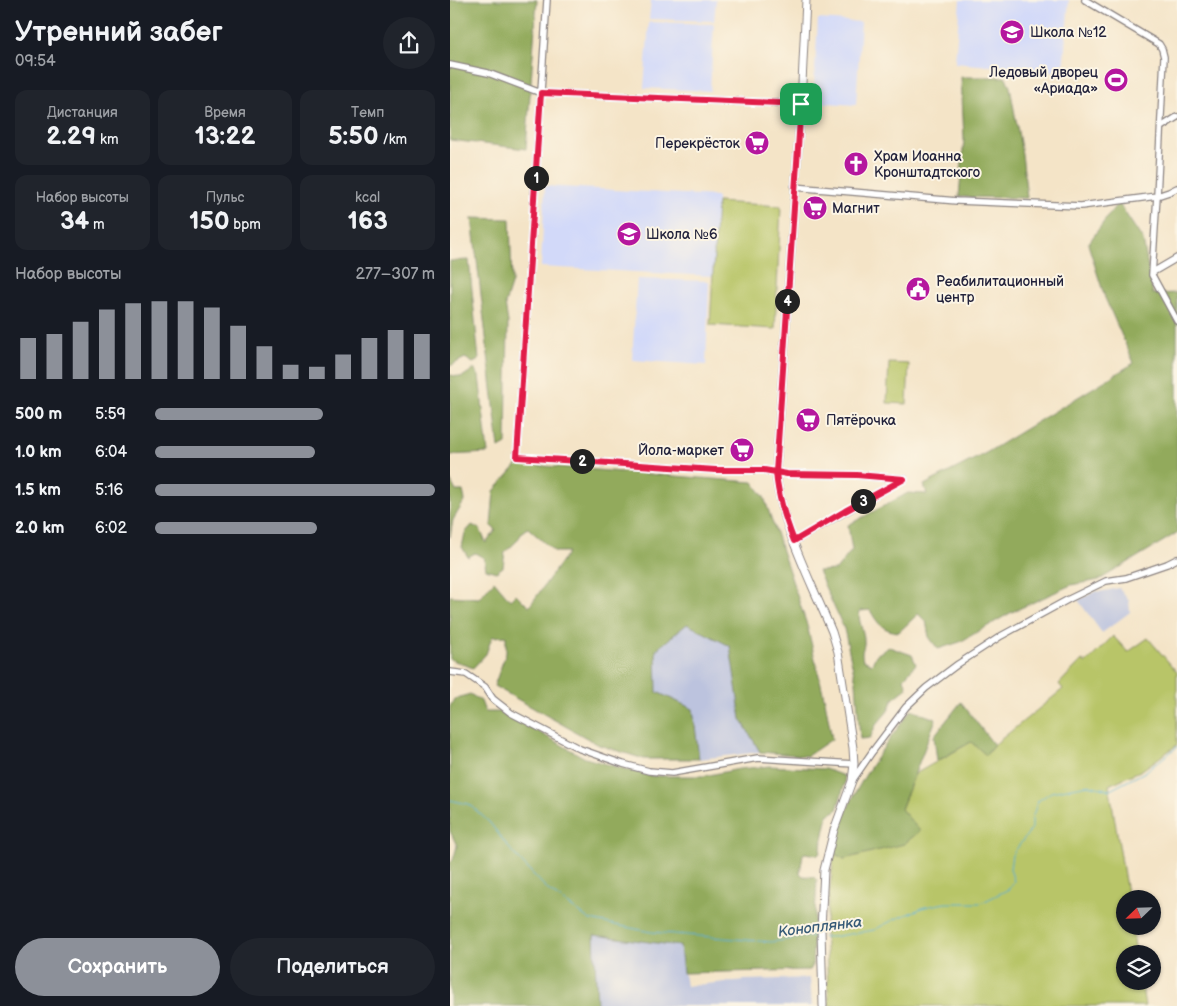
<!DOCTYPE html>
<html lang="ru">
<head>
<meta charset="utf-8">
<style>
	:root { --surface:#171b24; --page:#20242c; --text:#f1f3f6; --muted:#9ea1a6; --accent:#8c9099 }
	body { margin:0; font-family:"Balsamiq Sans",sans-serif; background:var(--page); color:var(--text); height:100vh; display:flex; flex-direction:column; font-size:19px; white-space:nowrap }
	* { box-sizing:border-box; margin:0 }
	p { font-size:16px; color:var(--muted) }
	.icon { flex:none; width:28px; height:28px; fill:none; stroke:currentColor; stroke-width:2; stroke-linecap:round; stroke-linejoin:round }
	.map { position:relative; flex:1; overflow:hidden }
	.details { display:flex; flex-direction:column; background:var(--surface); width:450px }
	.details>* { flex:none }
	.needle { width:32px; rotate:247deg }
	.fabs { position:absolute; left:666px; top:890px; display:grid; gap:10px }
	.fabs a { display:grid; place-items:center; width:45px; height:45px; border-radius:50%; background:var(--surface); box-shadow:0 1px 4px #0004; font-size:25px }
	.pin { position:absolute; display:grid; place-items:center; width:42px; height:42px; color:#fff; margin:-21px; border-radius:10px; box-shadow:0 2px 8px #0006 }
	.km { position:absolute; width:25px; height:25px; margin:-12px; border-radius:50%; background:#222; color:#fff; font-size:14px; line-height:25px; text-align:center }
	.round { display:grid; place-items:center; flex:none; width:52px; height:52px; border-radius:26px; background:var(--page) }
	.summary { display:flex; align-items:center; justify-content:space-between; height:85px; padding:0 15px }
	h1 { font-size:28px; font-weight:700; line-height:38px }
	.metrics { display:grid; grid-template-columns:repeat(3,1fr); gap:8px; height:85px; padding:5px 15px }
	.metrics div { display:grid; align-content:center; border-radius:12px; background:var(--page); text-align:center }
	.metrics b { font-size:25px; font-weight:700 }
	.metrics small { font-size:14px; font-weight:400 }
	.metrics p { font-size:14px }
	.chart { height:140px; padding:10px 15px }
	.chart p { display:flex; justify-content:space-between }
	.chart svg { width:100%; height:90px; margin-top:5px; stroke:var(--accent); stroke-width:6 }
	.button { display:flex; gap:10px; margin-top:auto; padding:10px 15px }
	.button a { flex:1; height:58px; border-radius:30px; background:var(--accent); color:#fff; font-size:20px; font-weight:700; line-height:58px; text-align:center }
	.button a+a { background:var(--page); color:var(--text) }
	ul { padding:0 15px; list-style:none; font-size:16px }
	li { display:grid; grid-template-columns:80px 60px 1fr; align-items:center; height:38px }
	li i { height:12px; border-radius:6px; background:var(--accent) }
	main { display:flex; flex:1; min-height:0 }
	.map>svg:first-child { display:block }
</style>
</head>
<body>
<main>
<section class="details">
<div class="summary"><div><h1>Утренний забег</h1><p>09:54</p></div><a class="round"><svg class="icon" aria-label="share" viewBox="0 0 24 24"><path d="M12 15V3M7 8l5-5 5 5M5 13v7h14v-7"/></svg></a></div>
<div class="metrics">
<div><p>Дистанция</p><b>2.29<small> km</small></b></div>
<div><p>Время</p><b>13:22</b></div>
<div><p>Темп</p><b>5:50<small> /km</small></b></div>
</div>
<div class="metrics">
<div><p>Набор высоты</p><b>34<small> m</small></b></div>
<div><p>Пульс</p><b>150<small> bpm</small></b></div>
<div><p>kcal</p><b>163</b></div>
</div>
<div class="chart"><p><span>Набор высоты</span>277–307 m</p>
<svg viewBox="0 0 160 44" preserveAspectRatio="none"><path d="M5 44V24M15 44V22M25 44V16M35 44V10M45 44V7M55 44V6M65 44V6M75 44V9M85 44V18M95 44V28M105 44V37M115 44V38M125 44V32M135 44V24M145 44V20M155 44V22"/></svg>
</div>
<ul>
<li><b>500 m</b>5:59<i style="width:60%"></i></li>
<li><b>1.0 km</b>6:04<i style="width:57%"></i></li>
<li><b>1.5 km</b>5:16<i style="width:100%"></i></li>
<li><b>2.0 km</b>6:02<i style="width:58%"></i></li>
</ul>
<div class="button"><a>Сохранить</a><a>Поделиться</a></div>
</section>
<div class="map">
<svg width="727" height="1006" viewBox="0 0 727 1006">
	<rect width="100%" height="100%" fill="#fcf5e5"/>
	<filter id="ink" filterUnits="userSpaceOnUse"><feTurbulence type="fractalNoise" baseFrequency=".02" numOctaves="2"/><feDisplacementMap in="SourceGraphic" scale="10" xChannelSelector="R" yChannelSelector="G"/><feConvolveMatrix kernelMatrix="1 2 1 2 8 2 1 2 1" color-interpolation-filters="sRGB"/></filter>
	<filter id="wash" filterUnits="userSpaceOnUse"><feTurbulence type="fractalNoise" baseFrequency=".0096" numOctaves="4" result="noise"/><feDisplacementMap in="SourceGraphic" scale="20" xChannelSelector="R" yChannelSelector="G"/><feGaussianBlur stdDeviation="1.12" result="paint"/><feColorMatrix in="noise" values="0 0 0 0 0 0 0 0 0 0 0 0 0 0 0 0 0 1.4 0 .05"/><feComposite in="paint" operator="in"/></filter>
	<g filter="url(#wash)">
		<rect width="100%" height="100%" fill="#f4e4c7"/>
		<g fill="#d2d9f9">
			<polygon points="201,0 266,0 264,21 199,19"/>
			<polygon points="510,0 619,0 613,72 505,63"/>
			<polygon points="368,19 411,22 406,105 363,102"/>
			<polygon points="199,22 264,24 260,91 194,88"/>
			<polygon points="95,186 267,196 263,276 91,267"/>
			<polygon points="187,279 259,281 256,365 182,360"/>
		</g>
		<g fill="#bcc3de">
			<polygon points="669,588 679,601 680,612 652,633 628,600 647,591 649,592"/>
			<polygon points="237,624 280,646 291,719 310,752 249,759 243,709 207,692 206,650"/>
			<polygon points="143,935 229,944 236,986 295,980 360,978 362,1006 147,1006"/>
		</g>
		<g fill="#b8c567" stroke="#6d7451">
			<polygon points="267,202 331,206 325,329 260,325"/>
			<polygon points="439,363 459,364 457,404 437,403"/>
			<polygon points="663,636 678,652 698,638 727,672 727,745 692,770 659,785 678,899 675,899 675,926 682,926 686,954 675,954 675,981 691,981 695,1006 379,1006 375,930 384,853 394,859 451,809 465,774 521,742 537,754 544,745 613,689 609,684 632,660 636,663"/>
		</g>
		<g fill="#92aa5c" stroke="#5a664c">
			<polygon points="0,0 87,0 76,149 0,140"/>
			<polygon points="511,77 556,77 560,87 572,154 577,198 509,197 514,139"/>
			<path d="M668,202L693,240L703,294L727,293V533L649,580L621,585L562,612L510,642L488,649L479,637L476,621L468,614L449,632C433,631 427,623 420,610L410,611C407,621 414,629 414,640C415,649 410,649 413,660L422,664L426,655L439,647L462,655L466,664L454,678L457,688L443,699L438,711L426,725L420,738L410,739L406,682L394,629L368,571L386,570L402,550L398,525L458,493L477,494L474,485L536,453L684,363L655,298L638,244Z"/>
			<polygon points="22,218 60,219 62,282 55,304 58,322 56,444 49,448"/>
			<polygon points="19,260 29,360 23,363 15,358 0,366 0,261"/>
			<polygon points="24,369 29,376 38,453 0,455 0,375 12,377"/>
			<polygon points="68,464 303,482 314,497 357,625 375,701 382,739 357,756 310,752 291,719 280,646 237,624 206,650 207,692 243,709 249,759 194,759 149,745 44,686 56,653 56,636 42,637 36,654 23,668 0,659 0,596 29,598 44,581 60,600 66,594 79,607 118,552 105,552 78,528 74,530 66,542 55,552 53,567 46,572 36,569 34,558 25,553 18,557 12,547 15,533 22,525 30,529 36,543 46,530 41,526 44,491"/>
			<polygon points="0,480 6,491 13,491 15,500 3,520 0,537"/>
			<polygon points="20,694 31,701 35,712 53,712 135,758 200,776 254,776 289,769 320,766 375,769 394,776 395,782 387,810 378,815 370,853 368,855 355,853 353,854 350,873 353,876 364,877 367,880 362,967 360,970 233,973 230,946 144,935 147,1006 0,1006 0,863 3,860 7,846 0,831 0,707 4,699"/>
			<polygon points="511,702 544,745 536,755 521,742 487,761 484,736"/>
			<path d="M461,710L486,719L451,809L470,831L454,844L394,859L384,853C387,842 389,830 393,819C409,779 436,744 461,710Z"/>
		</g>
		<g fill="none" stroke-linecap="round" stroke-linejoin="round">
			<g stroke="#54afd2" stroke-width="1">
				<polyline points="0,800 18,804 27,811 40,823 63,853 98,890 140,920 201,932 321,942 361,936 369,937"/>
				<polyline points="373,937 382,937 424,930 443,920 475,907 495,903 531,903 559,889 564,881 560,869 562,855 582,828 582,818 588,801 601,792 638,785 660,790 695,772 727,747"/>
			</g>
		</g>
	</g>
	<g filter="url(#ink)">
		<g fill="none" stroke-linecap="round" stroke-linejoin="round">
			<defs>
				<g id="minor">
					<polyline points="97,0 67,457 266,470 314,470 337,474 407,475 454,479"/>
					<polyline points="0,65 38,73 91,93 351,104"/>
					<polyline points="711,127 727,117"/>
					<polyline points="344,187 507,201 631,206 707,196 714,57 712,49 709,44 635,0"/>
					<polyline points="727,188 719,192 707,196 702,275 727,321"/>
					<polyline points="703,272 727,258"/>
					<polyline points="344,541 453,479"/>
					<polyline points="0,672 16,674 35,687 43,699 61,713 130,749 173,764 199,771 222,773 308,758 404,764"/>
					<polyline points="402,781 422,752 456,707 476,688 508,664 551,636 619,599 656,581 676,578 717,564 727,559"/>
				</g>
				<path id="major" d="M356,0L351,104L326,472C330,524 362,583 382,632L388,652L403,748L404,764L402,781L384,830L374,870L371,929L373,1006"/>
			</defs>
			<use href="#minor" stroke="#8b8381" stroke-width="8"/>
			<use href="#major" stroke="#8b8381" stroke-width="9"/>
			<use href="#minor" stroke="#fff" stroke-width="5.5"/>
			<use href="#major" stroke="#fff" stroke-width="7"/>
		</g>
	</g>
	<g fill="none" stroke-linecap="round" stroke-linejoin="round" filter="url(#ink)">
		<defs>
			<path id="route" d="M351,104L91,93L67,457L266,470H314L326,472C328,497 335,518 344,541L395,511L454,479L407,475L337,474L326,472L351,104"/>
		</defs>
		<use href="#route" stroke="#fff" stroke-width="10"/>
		<use href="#route" stroke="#e11d48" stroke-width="6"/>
	</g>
	<defs>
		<symbol id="school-disc" viewBox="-11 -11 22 22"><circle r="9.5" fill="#b5179e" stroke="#fcf5e5"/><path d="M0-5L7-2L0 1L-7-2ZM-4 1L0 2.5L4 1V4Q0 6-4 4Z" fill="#fff"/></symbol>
		<symbol id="stadium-disc" viewBox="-11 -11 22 22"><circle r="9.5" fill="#b5179e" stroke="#fcf5e5"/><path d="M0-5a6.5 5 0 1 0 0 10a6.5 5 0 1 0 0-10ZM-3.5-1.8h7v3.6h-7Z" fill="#fff"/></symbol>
		<symbol id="supermarket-disc" viewBox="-11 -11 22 22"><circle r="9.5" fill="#b5179e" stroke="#fcf5e5"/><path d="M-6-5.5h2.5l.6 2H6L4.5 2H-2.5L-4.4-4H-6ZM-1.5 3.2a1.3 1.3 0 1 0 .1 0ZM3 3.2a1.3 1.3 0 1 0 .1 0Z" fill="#fff"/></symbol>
		<symbol id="church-disc" viewBox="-11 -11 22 22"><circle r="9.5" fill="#b5179e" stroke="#fcf5e5"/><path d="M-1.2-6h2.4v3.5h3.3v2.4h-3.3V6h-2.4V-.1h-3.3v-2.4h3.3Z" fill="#fff"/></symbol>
		<symbol id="civic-disc" viewBox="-11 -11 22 22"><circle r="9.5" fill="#b5179e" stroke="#fcf5e5"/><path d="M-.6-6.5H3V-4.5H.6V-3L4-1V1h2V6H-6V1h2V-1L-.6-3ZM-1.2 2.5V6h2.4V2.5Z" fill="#fff"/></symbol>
	</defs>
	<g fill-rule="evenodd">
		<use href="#school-disc" x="548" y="18" width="28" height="28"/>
		<use href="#stadium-disc" x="652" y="66" width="28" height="28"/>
		<use href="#supermarket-disc" x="293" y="129" width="28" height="28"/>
		<use href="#church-disc" x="392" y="150" width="28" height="28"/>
		<use href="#supermarket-disc" x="351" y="194" width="28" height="28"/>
		<use href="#school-disc" x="165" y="220" width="28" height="28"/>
		<use href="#civic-disc" x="454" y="275" width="28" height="28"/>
		<use href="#supermarket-disc" x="344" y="406" width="28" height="28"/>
		<use href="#supermarket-disc" x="278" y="436" width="28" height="28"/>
	</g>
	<g text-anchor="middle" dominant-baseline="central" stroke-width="4" stroke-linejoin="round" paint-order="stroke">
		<g font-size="14" fill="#22223b" stroke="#fcf5e5" text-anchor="start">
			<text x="580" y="32">Школа №12</text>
			<text x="648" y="72" text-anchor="end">Ледовый дворец<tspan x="648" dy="16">«Ариада»</tspan></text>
			<text x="290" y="143" text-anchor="end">Перекрёсток</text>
			<text x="424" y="156">Храм Иоанна<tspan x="424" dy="16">Кронштадтского</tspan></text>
			<text x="382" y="208">Магнит</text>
			<text x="196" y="234">Школа №6</text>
			<text x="486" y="281">Реабилитационный<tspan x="486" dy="16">центр</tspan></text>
			<text x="376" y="420">Пятёрочка</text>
			<text x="274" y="450" text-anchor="end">Йола-маркет</text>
		</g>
		<g font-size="15" font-style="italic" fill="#365a77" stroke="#fcf5e5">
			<text transform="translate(370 927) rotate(-7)">Коноплянка</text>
		</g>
	</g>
</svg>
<div class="fabs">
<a><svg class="needle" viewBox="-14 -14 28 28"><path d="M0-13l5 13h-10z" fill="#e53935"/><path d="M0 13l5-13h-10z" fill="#9ea1a6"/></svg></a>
<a><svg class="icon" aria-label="layers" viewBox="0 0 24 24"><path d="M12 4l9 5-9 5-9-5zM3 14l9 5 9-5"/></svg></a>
</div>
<div class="pin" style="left:351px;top:104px;background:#1e9e55"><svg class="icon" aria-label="arrive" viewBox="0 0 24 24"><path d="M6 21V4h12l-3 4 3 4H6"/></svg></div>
<b class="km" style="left:86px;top:178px">1</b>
<b class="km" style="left:132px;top:461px">2</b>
<b class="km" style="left:413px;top:501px">3</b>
<b class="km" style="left:337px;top:301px">4</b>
</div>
</main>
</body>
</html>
